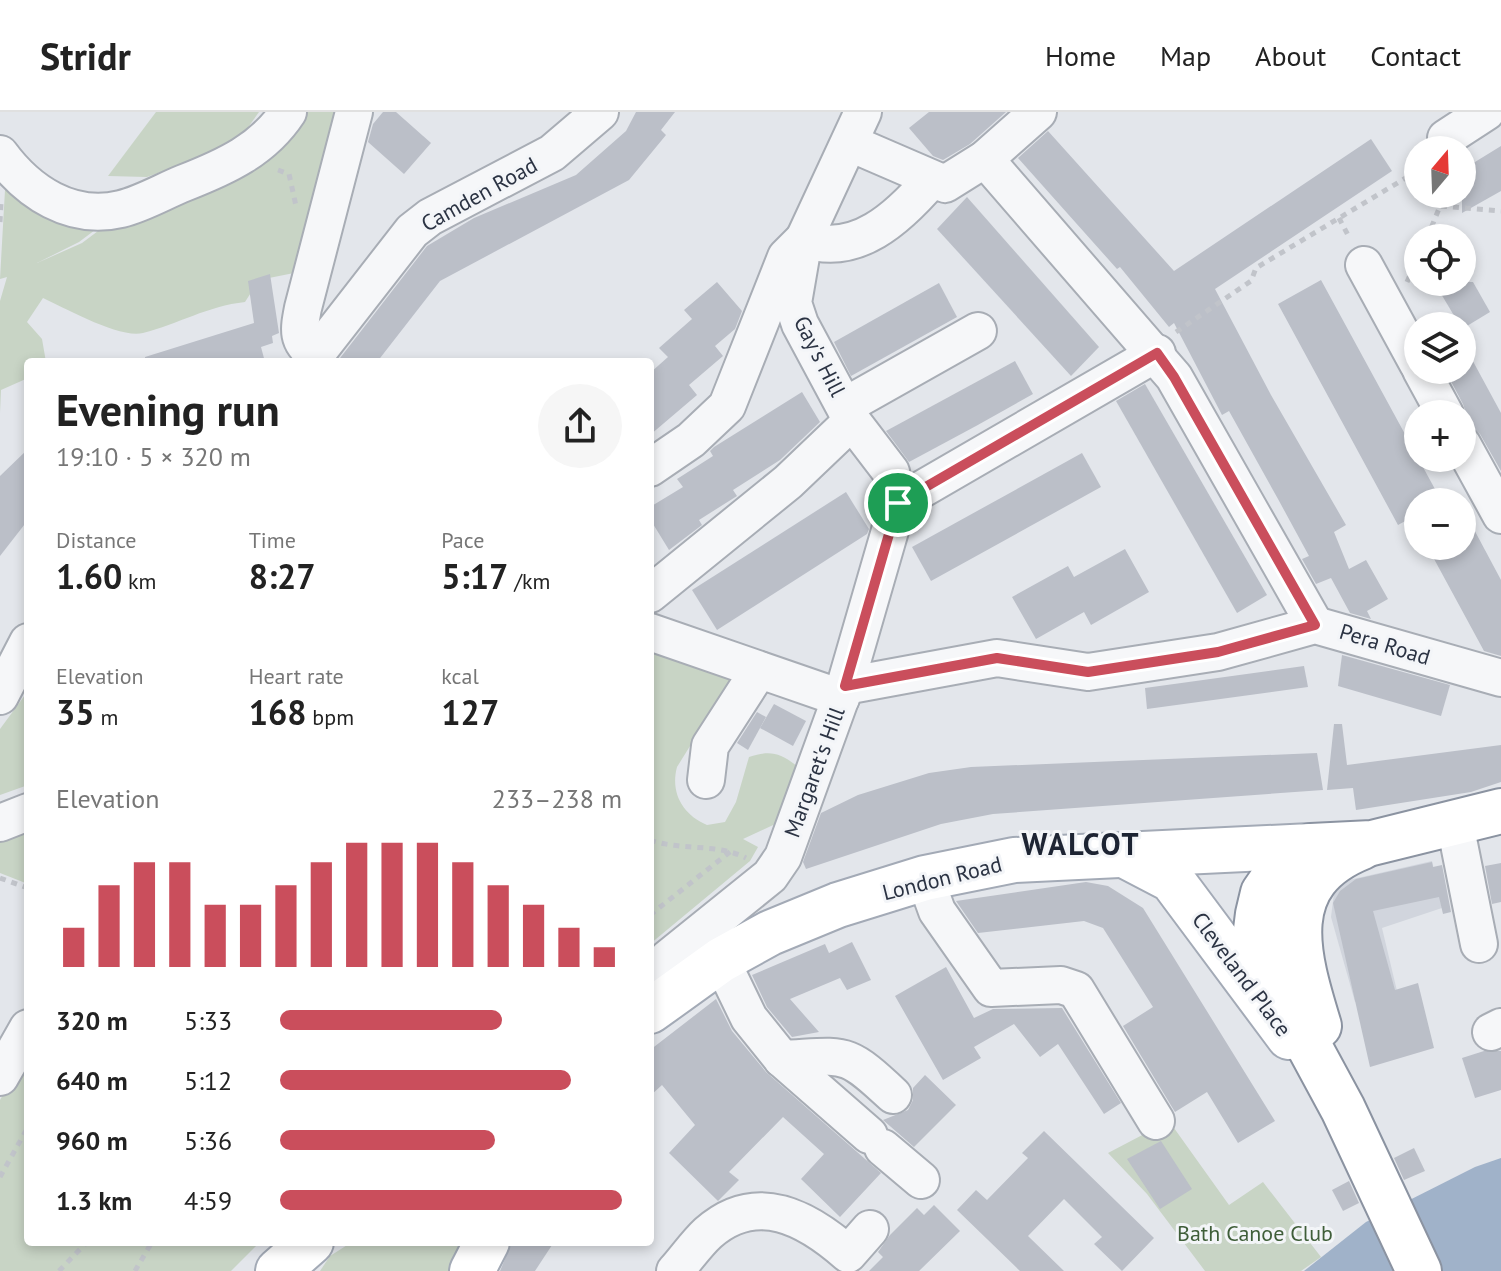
<!DOCTYPE html>
<html lang="en">
<head>
<meta charset="utf-8">
<style>
	:root { --surface:#fff; --page:#f6f6f6; --text:#222; --muted:#767676; --line:#e0e0e0; --accent:#ca4e5c }
	body { margin:0; font-family:"PT Sans",sans-serif; background:var(--page); color:var(--text); height:100vh; display:flex; flex-direction:column; font-size:30px; white-space:nowrap }
	* { box-sizing:border-box; margin:0 }
	p { font-size:26px; color:var(--muted) }
	.icon { flex:none; width:44px; height:44px; fill:none; stroke:currentColor; stroke-width:2; stroke-linecap:round; stroke-linejoin:round }
	.map { position:relative; flex:1; overflow:hidden }
	.side { position:absolute; left:24px; top:246px; width:630px; height:888px; display:flex; flex-direction:column; background:var(--surface); border-radius:8px; box-shadow:0 4px 12px #0003 }
	.side>* { flex:none }
	.needle { width:52px; rotate:19deg }
	.controls { position:absolute; left:1404px; top:24px; display:grid; gap:16px }
	.controls a { display:grid; place-items:center; width:72px; height:72px; border-radius:50%; background:var(--surface); box-shadow:0 4px 12px #0003; font-size:40px }
	.pin { position:absolute; display:grid; place-items:center; width:68px; height:68px; color:#fff; margin:-34px; border:4px solid #fff; border-radius:50%; box-shadow:0 2px 8px #0007 }
	.round { display:grid; place-items:center; flex:none; width:84px; height:84px; border-radius:42px; background:var(--page) }
	.headline { display:flex; align-items:center; justify-content:space-between; height:136px; padding:0 32px }
	h1 { font-size:44px; font-weight:800; line-height:60px }
	.stats { display:grid; grid-template-columns:repeat(3,1fr); gap:12px; height:136px; padding:8px 32px }
	.stats div { display:grid; align-content:center }
	.stats b { font-size:34px; font-weight:800 }
	.stats small { font-size:22px; font-weight:400 }
	.stats p { font-size:22px }
	.chart { height:224px; padding:16px 32px }
	.chart p { display:flex; justify-content:space-between }
	.chart svg { width:100%; height:144px; margin-top:8px; stroke:var(--accent); stroke-width:6 }
	ul { padding:0 32px; list-style:none; font-size:26px }
	li { display:grid; grid-template-columns:128px 96px 1fr; align-items:center; height:60px }
	li i { height:20px; border-radius:10px; background:var(--accent) }
	header { display:flex; align-items:center; gap:48px; box-sizing:border-box; height:112px; padding:0 40px; background:var(--surface); border-bottom:2px solid var(--line) }
	header strong { font-size:38px }
	nav { display:flex; gap:44px; margin-inline-start:auto; font-size:28px }
	.map>svg:first-child { display:block }
</style>
</head>
<body>
<header>
<strong>Stridr</strong>
<nav><a>Home</a><a>Map</a><a>About</a><a>Contact</a></nav>
</header>
<div class="map">
<svg width="1501" height="1159" viewBox="0 0 1501 1159">
	<rect width="100%" height="100%" fill="#e3e6eb"/>
	<polygon fill="#d1d5dd" points="1432,749 1442,796 1382,816 1397,879 1355,890 1331,805 1334,781 1349,768"/>
	<g fill="#c8d4c5">
		<polygon points="156,0 259,0 239,28 193,48 147,65 108,64"/>
		<path d="M306,0H343L299,160L259,168L245,190C208,194 178,212 143,221C120,227 65,196 43,186L27,210L42,227L46,250H28V266L1,278L0,301V189L7,165L0,167L5,78L115,103L79,130L37,151L82,131L118,104L272,38L297,20Z"/>
		<path d="M650,514L736,560L677,655C670,681 683,703 707,713L725,710L736,690L749,645C773,637 782,642 802,658L786,707L743,727L758,735L750,749L650,832Z"/>
		<polygon points="28,579 28,673 0,683 0,617"/>
		<polygon points="0,720 28,722 28,772 0,761"/>
		<polygon points="28,938 28,1130 260,1130 231,1159 0,1159 0,988"/>
		<polygon points="1169,1009 1229,1093 1263,1070 1321,1145 1301,1159 1205,1159 1147,1082 1108,1041"/>
		<polygon points="352,1130 464,1130 451,1159 320,1159 330,1144"/>
	</g>
	<polygon fill="#a0b2c9" points="1501,1046 1501,1159 1304,1159 1366,1110 1475,1055"/>
	<g fill="#bbbfc8">
		<polygon points="383,0 396,0 431,31 404,62 368,30 373,12"/>
		<polygon points="636,0 675,0 661,18 666,23 629,68 440,169 377,250 337,250 427,134 474,106 576,63 626,19"/>
		<polygon points="929,0 1006,0 970,32 943,48 933,44 909,16"/>
		<polygon points="1048,19 1174,159 1371,27 1392,59 1215,177 1271,283 1346,413 1334,420 1349,457 1366,448 1388,487 1367,499 1371,507 1350,501 1331,466 1316,472 1302,447 1309,444 1278,387 1229,299 1222,303 1174,211 1169,215 1120,155 1117,157 1018,46"/>
		<polygon points="1501,34 1501,79 1462,101 1462,58"/>
		<polygon points="967,85 1099,235 1071,264 937,117"/>
		<polygon points="270,162 279,221 272,224 273,231 261,235 265,250 145,250 145,245 254,211 248,169"/>
		<polygon points="1321,168 1442,390 1418,390 1418,402 1398,413 1278,192"/>
		<polygon points="717,170 742,199 735,217 715,234 723,244 689,273 697,283 650,323 650,261 668,245 659,236 692,207 684,198"/>
		<polygon points="1434,170 1473,170 1490,200 1462,217"/>
		<polygon points="939,171 957,205 851,264 834,230"/>
		<polygon points="1462,229 1501,301 1501,359 1480,322 1470,313 1463,292 1445,258 1462,258"/>
		<polygon points="1015,249 1033,282 976,314 909,350 886,319"/>
		<polygon points="1145,272 1267,483 1237,501 1116,289"/>
		<polygon points="802,280 820,310 780,348 733,378 737,384 699,408 702,413 669,438 650,407 650,395 683,375 677,367 713,344 710,339 714,335"/>
		<polygon points="28,337 28,408 0,444 0,364"/>
		<polygon points="1082,341 1101,375 931,469 912,435"/>
		<polygon points="846,380 869,417 867,422 717,518 692,478"/>
		<polygon points="1462,395 1501,468 1501,544 1484,539 1427,434 1462,434"/>
		<polygon points="1125,437 1149,480 1091,513 1084,500 1036,527 1012,485 1068,454 1074,465"/>
		<polygon points="1342,543 1450,573 1441,604 1338,574"/>
		<polygon points="1304,554 1308,575 1147,597 1145,576"/>
		<polygon points="774,592 806,609 793,634 760,616"/>
		<polygon points="757,600 766,605 748,638 737,631"/>
		<polygon points="1334,612 1342,612 1347,653 1501,633 1501,670 1471,680 1356,698 1353,676 1327,678"/>
		<polygon points="1317,641 1323,678 993,702 941,712 806,757 803,750 821,701 858,683 929,661 971,655"/>
		<polygon points="1432,750 1433,755 1442,753 1451,800 1443,802 1439,785 1373,799 1395,878 1418,871 1434,936 1370,955 1333,791 1340,779 1356,767"/>
		<polygon points="1501,751 1501,790 1492,792 1485,754"/>
		<polygon points="1086,770 1108,774 1143,796 1275,1009 1238,1031 1207,980 1175,1000 1123,914 1153,895 1103,816 1084,809 978,821 956,789"/>
		<polygon points="852,830 871,868 847,878 840,866 790,887 819,920 792,925 767,895 752,863 825,832 829,841"/>
		<polygon points="946,855 974,906 993,897 1062,896 1121,991 1104,1002 1058,932 1040,945 1014,912 974,935 981,946 943,968 895,884"/>
		<polygon points="716,887 732,919 766,960 881,1061 840,1105 801,1067 824,1042 783,1005 729,1060 739,1068 718,1089 669,1041 695,1013 662,973 650,984 650,938"/>
		<polygon points="1484,939 1501,939 1501,978 1475,986 1462,946"/>
		<polygon points="925,963 956,993 914,1035 883,1008 908,998 913,988 913,976"/>
		<polygon points="1044,1019 1154,1126 1122,1159 1094,1132 1102,1125 1064,1087 1028,1124 1064,1159 1020,1159 957,1098 976,1078 987,1088 1028,1046 1022,1041"/>
		<polygon points="1161,1029 1192,1077 1160,1097 1127,1047"/>
		<polygon points="1414,1036 1425,1059 1404,1068 1394,1046"/>
		<polygon points="1349,1069 1359,1091 1343,1099 1332,1078"/>
		<polygon points="934,1093 960,1119 919,1159 869,1159 883,1145 878,1140 890,1123 917,1096 924,1103"/>
		<polygon points="512,1130 554,1130 535,1159 500,1159"/>
	</g>
	<g fill="none" stroke-linecap="round" stroke-linejoin="round">
		<defs>
			<g id="minor">
				<polyline points="1446,26 1486,0"/>
				<polyline points="850,31 945,72 985,47 1038,0"/>
				<path d="M0,42C28,80 71,109 121,97C142,92 164,79 184,71C225,55 263,38 288,0"/>
				<polyline points="985,47 1174,265 1315,513"/>
				<polyline points="1364,153 1418,252"/>
				<path d="M315,242C296,229 299,217 303,196L354,0"/>
				<polyline points="310,250 412,119 430,105 552,41 600,0"/>
				<polyline points="1421,258 1445,302"/>
				<polyline points="845,294 978,219"/>
				<polyline points="1462,332 1501,403"/>
				<path d="M650,356L691,328L727,294L786,145L804,127C856,146 899,105 931,68"/>
				<polyline points="898,391 1157,241"/>
				<polyline points="650,482 788,370 852,309"/>
				<polyline points="650,520 841,586"/>
				<polyline points="845,574 997,546 1088,560 1218,540 1315,513 1501,566"/>
				<polyline points="0,584 28,530"/>
				<polyline points="706,668 710,634 759,558"/>
				<polyline points="0,711 28,700"/>
				<polyline points="1455,712 1479,832"/>
				<polyline points="925,766 937,799 991,876 1061,873 1076,878 1156,1009"/>
				<polyline points="721,848 749,906 782,947 869,1023"/>
				<polyline points="675,880 663,859 667,847 770,764 783,745 845,574 898,391 891,360 852,309 800,212 793,191 804,127 863,0"/>
				<polyline points="1491,920 1501,915"/>
				<path d="M782,947C846,944 844,937 893,983"/>
				<polyline points="0,965 28,916"/>
				<polyline points="883,1036 921,1068"/>
				<path d="M675,1159C686,1147 696,1132 708,1121C757,1078 807,1106 848,1142L870,1117"/>
			</g>
			<g id="major">
				<polyline points="1126,744 1172,768 1289,925"/>
				<polyline points="650,899 721,848 770,821 838,793 925,766 1014,748 1311,734"/>
				<polyline points="278,1159 311,1130"/>
				<polyline points="472,1159 487,1130"/>
			</g>
			<g id="highway">
				<path d="M1319,914C1297,842 1275,770 1362,735"/>
				<polyline points="1419,1159 1343,997 1263,849 1256,818 1258,802 1263,781 1285,749 1311,734 1372,731 1501,699"/>
			</g>
		</defs>
		<use href="#minor" stroke="#a8adb5" stroke-width="40"/>
		<use href="#major" stroke="#a3aab6" stroke-width="48"/>
		<use href="#highway" stroke="#8b93a1" stroke-width="48"/>
		<g stroke="#c1c4ca" stroke-width="5" stroke-dasharray="6 6" stroke-linecap="butt">
			<polyline points="278,58 289,62 296,94"/>
			<polyline points="1441,94 1501,99"/>
			<polyline points="1339,106 1350,127"/>
			<polyline points="0,110 1,91"/>
			<polyline points="1427,126 1445,82"/>
			<polyline points="1407,170 1418,145"/>
			<polyline points="1176,220 1251,169 1256,156 1409,64"/>
			<path d="M650,728C681,739 717,731 746,746"/>
			<polyline points="0,766 28,776"/>
			<polyline points="650,803 731,739"/>
			<polyline points="0,1065 28,1015"/>
			<polyline points="59,1159 87,1130"/>
			<polyline points="135,1159 152,1130"/>
		</g>
		<use href="#minor" stroke="#f6f7f9" stroke-width="36"/>
		<use href="#major" stroke="#fff" stroke-width="44"/>
		<use href="#highway" stroke="#fff" stroke-width="44"/>
	</g>
	<g fill="none" stroke-linecap="round" stroke-linejoin="round">
		<defs>
			<polygon id="route" points="1157,241 1174,265 1315,513 1218,540 1088,560 997,546 845,574 898,391"/>
		</defs>
		<use href="#route" stroke="#fff" stroke-width="16"/>
		<use href="#route" stroke="#ca4e5c" stroke-width="10"/>
	</g>
	<g text-anchor="middle" dominant-baseline="central" stroke-width="6" stroke-linejoin="round" paint-order="stroke">
		<g font-size="22" fill="#2b3343" stroke="#f3f5f8">
			<text transform="translate(479 82) rotate(-29)">Camden Road</text>
			<text transform="translate(820 244) rotate(63)">Gay's Hill</text>
			<text transform="translate(1385 532) rotate(17)">Pera Road</text>
			<text transform="translate(814 660) rotate(-70)">Margaret's Hill</text>
			<text transform="translate(942 766) rotate(-14)">London Road</text>
			<text transform="translate(1242 862) rotate(53)">Cleveland Place</text>
		</g>
		<g font-size="22" fill="#3f5e39" stroke="#f3f5f8">
			<text x="1255" y="1121">Bath Canoe Club</text>
		</g>
		<g font-size="30" font-weight="bold" letter-spacing="2" fill="#1d2433" stroke="#f3f5f8">
			<text x="1081" y="731">WALCOT</text>
		</g>
	</g>
</svg>
<div class="controls">
<a><svg class="needle" viewBox="-14 -14 28 28"><path d="M0-13l5 13h-10z" fill="#e53935"/><path d="M0 13l5-13h-10z" fill="#767676"/></svg></a>
<a><svg class="icon" aria-label="locate" viewBox="0 0 24 24"><circle cx="12" cy="12" r="6"/><path d="M12 2v4M12 18v4M2 12h4M18 12h4"/></svg></a>
<a><svg class="icon" aria-label="layers" viewBox="0 0 24 24"><path d="M12 4l9 5-9 5-9-5zM3 14l9 5 9-5"/></svg></a>
<a>+</a>
<a>−</a>
</div>
<div class="pin" style="left:898px;top:391px;background:#1e9e55"><svg class="icon" aria-label="arrive" viewBox="0 0 24 24"><path d="M6 21V4h12l-3 4 3 4H6"/></svg></div>
<section class="side">
<div class="headline"><div><h1>Evening run</h1><p>19:10 · 5 × 320 m</p></div><a class="round"><svg class="icon" aria-label="share" viewBox="0 0 24 24"><path d="M12 15V3M7 8l5-5 5 5M5 13v7h14v-7"/></svg></a></div>
<div class="stats">
<div><p>Distance</p><b>1.60<small> km</small></b></div>
<div><p>Time</p><b>8:27</b></div>
<div><p>Pace</p><b>5:17<small> /km</small></b></div>
</div>
<div class="stats">
<div><p>Elevation</p><b>35<small> m</small></b></div>
<div><p>Heart rate</p><b>168<small> bpm</small></b></div>
<div><p>kcal</p><b>127</b></div>
</div>
<div class="chart"><p><span>Elevation</span>233–238 m</p>
<svg viewBox="0 0 160 44" preserveAspectRatio="none"><path d="M5 44V32M15 44V19M25 44V12M35 44V12M45 44V25M55 44V25M65 44V19M75 44V12M85 44V6M95 44V6M105 44V6M115 44V12M125 44V19M135 44V25M145 44V32M155 44V38"/></svg>
</div>
<ul>
<li><b>320 m</b>5:33<i style="width:65%"></i></li>
<li><b>640 m</b>5:12<i style="width:85%"></i></li>
<li><b>960 m</b>5:36<i style="width:63%"></i></li>
<li><b>1.3 km</b>4:59<i style="width:100%"></i></li>
</ul>
</section>
</div>
</body>
</html>
